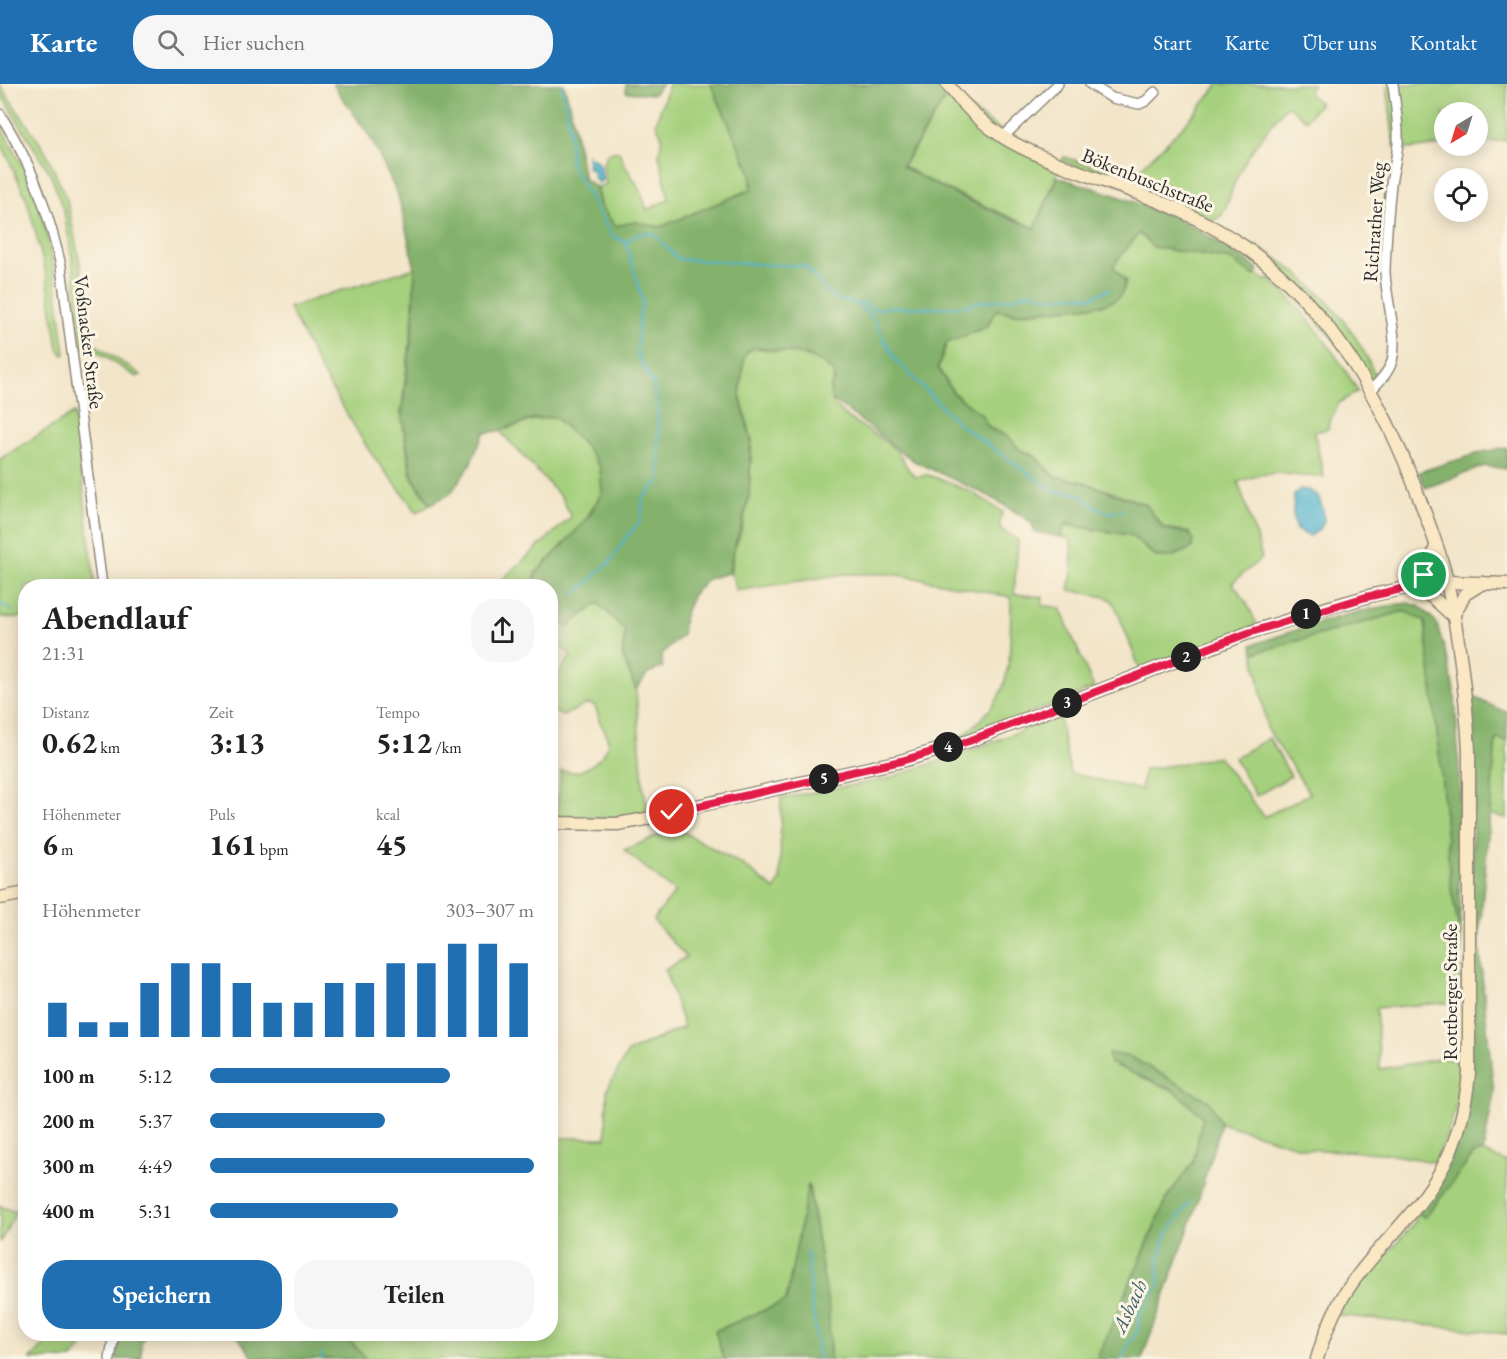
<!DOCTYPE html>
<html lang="de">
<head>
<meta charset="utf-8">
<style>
	:root { --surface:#fff; --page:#f6f6f6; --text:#222; --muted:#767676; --accent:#1f6fb2 }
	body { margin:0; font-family:"EB Garamond",serif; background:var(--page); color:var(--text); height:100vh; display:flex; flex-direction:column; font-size:22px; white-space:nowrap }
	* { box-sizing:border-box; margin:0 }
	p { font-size:20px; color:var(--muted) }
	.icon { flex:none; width:33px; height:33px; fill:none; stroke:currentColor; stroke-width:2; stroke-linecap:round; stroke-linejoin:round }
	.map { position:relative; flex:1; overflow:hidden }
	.side { position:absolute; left:18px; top:495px; width:540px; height:762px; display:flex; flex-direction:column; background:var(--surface); border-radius:24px; box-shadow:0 3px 15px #0003 }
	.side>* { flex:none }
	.needle { width:39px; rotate:218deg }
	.controls { position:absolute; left:1434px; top:18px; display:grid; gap:12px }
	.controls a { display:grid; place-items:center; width:54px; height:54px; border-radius:50%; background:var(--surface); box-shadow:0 3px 15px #0003; font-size:30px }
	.pin { position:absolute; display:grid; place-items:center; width:51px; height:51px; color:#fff; margin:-26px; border:3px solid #fff; border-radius:50%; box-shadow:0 2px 6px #0007 }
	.km { position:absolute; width:30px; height:30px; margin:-15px; border-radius:50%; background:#222; color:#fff; font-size:16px; line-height:30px; text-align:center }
	.round { display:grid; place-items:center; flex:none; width:63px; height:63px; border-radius:24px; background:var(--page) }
	.summary { display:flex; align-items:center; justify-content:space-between; height:102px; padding:0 24px }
	h1 { font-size:33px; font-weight:700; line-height:45px }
	.figures { display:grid; grid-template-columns:repeat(3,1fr); gap:9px; height:102px; padding:6px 24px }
	.figures div { display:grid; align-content:center }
	.figures b { font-size:30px; font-weight:700 }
	.figures small { font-size:16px; font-weight:400 }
	.figures p { font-size:16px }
	.chart { height:168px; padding:12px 24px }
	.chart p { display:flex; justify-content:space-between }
	.chart svg { width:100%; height:108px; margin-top:6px; stroke:var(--accent); stroke-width:6 }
	.button { display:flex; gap:12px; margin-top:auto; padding:12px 24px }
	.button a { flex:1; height:69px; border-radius:24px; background:var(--accent); color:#fff; font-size:24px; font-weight:700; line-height:69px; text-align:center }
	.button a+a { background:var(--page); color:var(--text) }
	ul { padding:0 24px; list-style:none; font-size:20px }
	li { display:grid; grid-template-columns:96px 72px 1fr; align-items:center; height:45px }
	li i { height:15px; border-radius:8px; background:var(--accent) }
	header { display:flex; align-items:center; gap:36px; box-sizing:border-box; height:84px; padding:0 30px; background:var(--accent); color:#fff }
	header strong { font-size:28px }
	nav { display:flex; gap:33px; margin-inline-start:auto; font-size:21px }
	.search { width:420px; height:54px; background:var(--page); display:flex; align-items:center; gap:15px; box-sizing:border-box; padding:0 21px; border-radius:24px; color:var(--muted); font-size:22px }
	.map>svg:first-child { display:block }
</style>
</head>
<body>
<header>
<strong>Karte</strong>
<div class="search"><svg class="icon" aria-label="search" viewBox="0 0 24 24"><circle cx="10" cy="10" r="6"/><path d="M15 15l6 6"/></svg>Hier suchen</div>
<nav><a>Start</a><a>Karte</a><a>Über uns</a><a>Kontakt</a></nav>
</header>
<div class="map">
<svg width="1507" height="1275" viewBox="0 0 1507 1275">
	<rect width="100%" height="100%" fill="#fcf5e5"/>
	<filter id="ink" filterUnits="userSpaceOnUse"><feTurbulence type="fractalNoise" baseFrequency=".0167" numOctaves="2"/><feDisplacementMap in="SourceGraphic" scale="12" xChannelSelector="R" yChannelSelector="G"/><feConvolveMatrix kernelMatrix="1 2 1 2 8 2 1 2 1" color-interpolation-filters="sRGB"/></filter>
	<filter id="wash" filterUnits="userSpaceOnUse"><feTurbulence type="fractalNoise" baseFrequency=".008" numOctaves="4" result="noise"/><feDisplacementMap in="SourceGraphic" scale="24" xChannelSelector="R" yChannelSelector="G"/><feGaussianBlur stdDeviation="1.35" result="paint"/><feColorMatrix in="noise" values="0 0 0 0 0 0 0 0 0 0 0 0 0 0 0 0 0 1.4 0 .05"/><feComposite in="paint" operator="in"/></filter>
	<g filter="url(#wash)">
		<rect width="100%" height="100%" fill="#f2e5c9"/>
		<g fill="#a5d07d" stroke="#687e54" stroke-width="1.5">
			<polygon points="669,0 711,0 751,90 751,105 661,143 635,138 615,142 600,121 597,104 606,100 603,78 608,69 619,67 624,80 640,105 647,126 669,115 659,71 662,53 656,39"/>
			<path d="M1219,0H1313L1308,7L1312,13L1320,19L1306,36L1288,22L1284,25C1264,50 1244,73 1233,103C1230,111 1226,127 1220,133C1218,135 1214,135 1212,137L1062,77L1064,73L1131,94L1187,38Z"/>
			<polygon points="1387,0 1507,0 1507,56 1478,59 1478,28 1444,28 1444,61 1407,65 1394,62"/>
			<polygon points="0,1 46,68 67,116 80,179 87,250 91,257 96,261 141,291 136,293 92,264 82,262 73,180 64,127 50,89 0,9"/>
			<polygon points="948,10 1059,86 1035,144 928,97 903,82"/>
			<polygon points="0,41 24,84 36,112 46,146 54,185 65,270 63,271 58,265 47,193 27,116 0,56"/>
			<path d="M1139,149L1154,163L1231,176L1254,192L1256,189L1266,197L1269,194C1305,227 1333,265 1358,307L1339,319L1329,339L1328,345L1314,348L1324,393L1302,392L1277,389L1259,391L1238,398L1257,456L1262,474L1232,499C1244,512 1250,525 1257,541L1140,586L1117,526L1112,517L1106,513L1069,506L1072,489L1071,455L1061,453L1065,441L1130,451L1156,473H1171L1192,464L1193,455L1189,448L1164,444L1145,420L1081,397L1054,392L1032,369L1021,367L1008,352L989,344L981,331L954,309L938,284L947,259L987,243L996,226L1015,230L1102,221C1118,216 1122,214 1126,197L1113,182Z"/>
			<path d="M1244,157C1298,180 1358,239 1376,296H1370Z"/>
			<polygon points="415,184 412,242 401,329 411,392 430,420 417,428 370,368 322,289 289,224 329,210"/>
			<path d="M755,264L804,271L822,279L834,289C835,299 828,305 832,315C839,334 881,351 897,367C905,376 904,384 916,393L928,391L945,397L973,409L1003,428C993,450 1007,446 1018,456L1014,510L1043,513L1042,521L1060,524L1094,604L960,656V653C975,642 990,628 999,612C1013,586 1010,543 1011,513L906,492L889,490H844L736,507C735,500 735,494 730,490L734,467L743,441L749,412L752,356L740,311L744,273L748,267Z"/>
			<polygon points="74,329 95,502 26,502 25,532 17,534 0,533 0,375"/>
			<polygon points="555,333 585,362 600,383 602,408 588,432 567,457 535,489 534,502 495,502 571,433 562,414 500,347 533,336"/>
			<path d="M598,519L625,546L622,571L636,606L643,702L649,731L634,734L556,735L561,687C567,687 574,689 580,687C593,682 612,668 607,652C606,647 602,643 600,639C598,633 598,627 594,621L587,620L563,632L551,627L550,597L559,589L571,572L564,565L551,558V534L567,543Z"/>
			<path d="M1405,527L1425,537L1441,686L1451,804L1461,855L1459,918L1376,924L1380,985L1443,974L1460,978C1459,992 1459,1007 1456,1020C1452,1041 1444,1059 1434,1078L1382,1069L1306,1065L1221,1039L1209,1017L1110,979L1176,1008L1203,1033L1193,1079L1168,1112L1097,1275H830L829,1226L809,1102L786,1217L715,1247L724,1275H366L344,1250H550L551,1054H606L607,1006L628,968L684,943L665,886L686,873L653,836L675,808L624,766L676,744L743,781L775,806L780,796L781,714L886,695L980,663L1059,632L1070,689L1141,706L1144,686L1219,673L1264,733L1310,710L1267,644L1254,569Z"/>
			<polygon points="1269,654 1291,692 1256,712 1234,674"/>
			<polygon points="1496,654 1507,657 1507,734 1490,731"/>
			<polygon points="1483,1068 1507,1078 1507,1250 1339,1231 1345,1217 1372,1180 1379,1178 1383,1175 1414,1139 1418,1129 1425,1133 1474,1070"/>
			<polygon points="0,1122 16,1128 0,1159"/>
			<polygon points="55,1250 66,1250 82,1263 72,1275 31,1275"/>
		</g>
		<g fill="#84b26c" stroke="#586e4c" stroke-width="1.5">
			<path d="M333,0H564L571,27L584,95L596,103L600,121L615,142L635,138L660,143L752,105L751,90L711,0H941L948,10L902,82C944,107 989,126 1035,144L1058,93C1102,107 1147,120 1188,140C1213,153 1236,170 1258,185L1254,192L1231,176L1153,163L1139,149L1113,182L1125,197C1122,214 1118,216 1102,221L1015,229L996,226L986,243L946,259L938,284L954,310L981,330L989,344L1008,353L1021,367L1032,370L1054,392L1082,398L1146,421L1164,445L1189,449L1193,455L1192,464L1171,473L1156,472L1130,451L1066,440L1061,453L1035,448L1031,438L991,413L914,377L831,314L830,303L835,296L834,289L822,279L804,270L755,264L748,267L744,273L740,312L751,356L749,412L742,441L733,467L729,489L707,495L693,510L685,529L682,551L661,571L663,583L648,589L636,606L623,571L625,546L598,519L567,543L551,534L550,502H534L536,489L567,457L588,433L602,408L600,383L585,362L555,333L533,335L499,347L484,349L469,383L450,410L430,420L412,392L402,329L413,242L415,184L398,111L370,53Z"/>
			<polygon points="626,0 662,0 653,10 626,8"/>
			<polygon points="1507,364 1507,385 1485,382 1425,404 1419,388 1483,368"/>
			<path d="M1408,519L1419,522L1436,538L1447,573L1455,611L1460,705L1459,803L1461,855L1451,804L1441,686L1425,537L1404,527L1254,569L1252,561C1303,544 1354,525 1408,519Z"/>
			<polygon points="1471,612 1501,626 1507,627 1507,657 1496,655 1479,858 1486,934 1494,1009 1483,1068 1474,1070 1425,1134 1418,1129 1465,1040 1474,700"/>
			<polygon points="1108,969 1131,973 1209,1017 1221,1039 1195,1127 1142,1275 1097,1275 1168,1112 1193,1079 1203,1033 1176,1008 1110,979"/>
			<polygon points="808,1100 829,1226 830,1275 724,1275 715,1247 786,1217"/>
			<polygon points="120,1250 145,1250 141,1259 141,1275 116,1275"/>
			<polygon points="236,1250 344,1250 366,1275 254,1275"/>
		</g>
		<g fill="#4fb3ce" stroke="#3d6f7c" stroke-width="1.5">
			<path d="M588,73C601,75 600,85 603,95L600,98L598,99L593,92L594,87L587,83L588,79L587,74Z"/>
			<path d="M1300,405L1309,406L1318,412C1325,429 1330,443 1309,452L1296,446L1293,430L1294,410Z"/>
		</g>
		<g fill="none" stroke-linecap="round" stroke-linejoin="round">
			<g stroke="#4fb3ce" stroke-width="2">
				<polyline points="561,0 566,21 570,48 571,81 612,152 626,158 643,218 639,234 637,270 654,302 658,337 660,396 643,414 641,436 627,452 610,478 575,510"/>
				<polyline points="587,69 588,73"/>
				<polyline points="626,158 638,150 653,149 678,175 772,181 805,182 834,215 853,218 872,233 895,275 960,341 1055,408 1076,409 1106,429 1123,426"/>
				<polyline points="857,221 862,219 876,226 888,223 933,224 965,222 976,218 1009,215 1030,208 1050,214 1070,211 1092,213 1110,205"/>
				<polyline points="0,519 12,527"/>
				<polyline points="807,1167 812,1221 819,1275"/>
				<polyline points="321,1270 322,1275"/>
				<polyline points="1123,1275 1123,1269 1137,1248 1140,1229 1159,1201 1158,1181 1166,1151 1190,1118"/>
			</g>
		</g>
	</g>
	<g filter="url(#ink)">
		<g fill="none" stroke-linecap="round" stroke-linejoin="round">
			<defs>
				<g id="street">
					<polyline points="1090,0 1112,14 1139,20 1146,17 1155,8"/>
					<path d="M0,30C8,43 16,57 23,71C41,106 52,144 61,182L102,502"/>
					<polyline points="1003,53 1058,0"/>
					<path d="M1371,307C1378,298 1389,289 1392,277C1399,251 1385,214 1385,186C1386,158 1388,128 1391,100C1393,86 1397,73 1398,59C1399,40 1395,19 1393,0"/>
					<polyline points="110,1275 114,1250"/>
				</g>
				<g id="secondary">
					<path d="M947,0C963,21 982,39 1003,53C1014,60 1025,65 1036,70C1082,92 1131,104 1177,125C1202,137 1227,150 1249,166C1332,226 1385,321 1420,416C1430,443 1441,470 1447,498C1459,552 1466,612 1469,667V989C1466,1021 1459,1052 1444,1081C1418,1132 1370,1167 1341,1216C1330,1235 1323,1254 1317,1275"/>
					<polyline points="1415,502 1430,484 1436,462"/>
					<polyline points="1415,502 1432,513 1453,532"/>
					<polyline points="1453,532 1465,510 1483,499"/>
					<polyline points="550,739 617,740 641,736 688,724 901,677 969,657 1248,549 1330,523 1373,511 1415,502 1447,498 1507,500"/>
					<polyline points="0,814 26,809"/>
				</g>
			</defs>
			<use href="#street" stroke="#8e887a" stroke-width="12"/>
			<use href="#secondary" stroke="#8e887a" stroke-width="15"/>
			<use href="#street" stroke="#fff" stroke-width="9"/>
			<use href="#secondary" stroke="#fae7c3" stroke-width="12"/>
		</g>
	</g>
	<g fill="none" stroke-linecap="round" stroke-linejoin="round" filter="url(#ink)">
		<defs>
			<polyline id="route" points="672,728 901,677 969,657 1248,549 1366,513 1415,502 1424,491"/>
		</defs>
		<use href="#route" stroke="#fff" stroke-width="12"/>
		<use href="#route" stroke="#e11d48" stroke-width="8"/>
	</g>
	<g text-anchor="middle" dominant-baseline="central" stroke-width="6" stroke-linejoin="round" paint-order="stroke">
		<g font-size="20" fill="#2b2b2b" stroke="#fcf5e5">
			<text transform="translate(1148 96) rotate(22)">Bökenbuschstraße</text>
			<text transform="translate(1374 138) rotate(-86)">Richrather Weg</text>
			<text transform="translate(89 258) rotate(83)">Voßnacker Straße</text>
			<text transform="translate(1450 908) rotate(-90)">Rottberger Straße</text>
		</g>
		<g font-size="21" font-style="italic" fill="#385b64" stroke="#fcf5e5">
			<text transform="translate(1129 1222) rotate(-65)">Asbach</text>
		</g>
	</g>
</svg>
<div class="controls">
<a><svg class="needle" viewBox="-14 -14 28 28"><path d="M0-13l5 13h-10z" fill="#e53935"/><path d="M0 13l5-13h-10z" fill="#767676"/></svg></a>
<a><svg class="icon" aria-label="locate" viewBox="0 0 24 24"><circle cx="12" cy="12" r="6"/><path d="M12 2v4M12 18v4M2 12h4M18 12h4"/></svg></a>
</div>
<div class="pin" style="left:1424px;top:491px;background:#1e9e55"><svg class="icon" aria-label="arrive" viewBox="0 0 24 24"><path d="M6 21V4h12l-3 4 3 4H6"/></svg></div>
<div class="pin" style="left:672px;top:728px;background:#d93025"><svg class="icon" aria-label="check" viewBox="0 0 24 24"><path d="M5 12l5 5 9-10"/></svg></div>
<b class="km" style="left:1306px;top:530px">1</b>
<b class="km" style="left:1186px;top:573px">2</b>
<b class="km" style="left:1067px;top:619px">3</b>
<b class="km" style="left:948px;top:663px">4</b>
<b class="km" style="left:824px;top:695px">5</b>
<section class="side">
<div class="summary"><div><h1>Abendlauf</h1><p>21:31</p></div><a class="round"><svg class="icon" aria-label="share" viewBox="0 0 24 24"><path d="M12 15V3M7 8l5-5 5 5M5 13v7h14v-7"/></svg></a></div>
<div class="figures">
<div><p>Distanz</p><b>0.62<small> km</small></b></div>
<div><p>Zeit</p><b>3:13</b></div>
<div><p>Tempo</p><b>5:12<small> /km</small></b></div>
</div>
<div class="figures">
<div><p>Höhenmeter</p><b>6<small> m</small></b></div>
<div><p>Puls</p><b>161<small> bpm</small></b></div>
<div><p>kcal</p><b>45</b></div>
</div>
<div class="chart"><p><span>Höhenmeter</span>303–307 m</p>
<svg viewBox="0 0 160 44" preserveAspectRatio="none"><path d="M5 44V30M15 44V38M25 44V38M35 44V22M45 44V14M55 44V14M65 44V22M75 44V30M85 44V30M95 44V22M105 44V22M115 44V14M125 44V14M135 44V6M145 44V6M155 44V14"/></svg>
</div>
<ul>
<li><b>100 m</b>5:12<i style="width:74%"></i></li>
<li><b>200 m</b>5:37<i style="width:54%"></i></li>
<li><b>300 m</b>4:49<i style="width:100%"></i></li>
<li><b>400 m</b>5:31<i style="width:58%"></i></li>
</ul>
<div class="button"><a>Speichern</a><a>Teilen</a></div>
</section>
</div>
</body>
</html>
